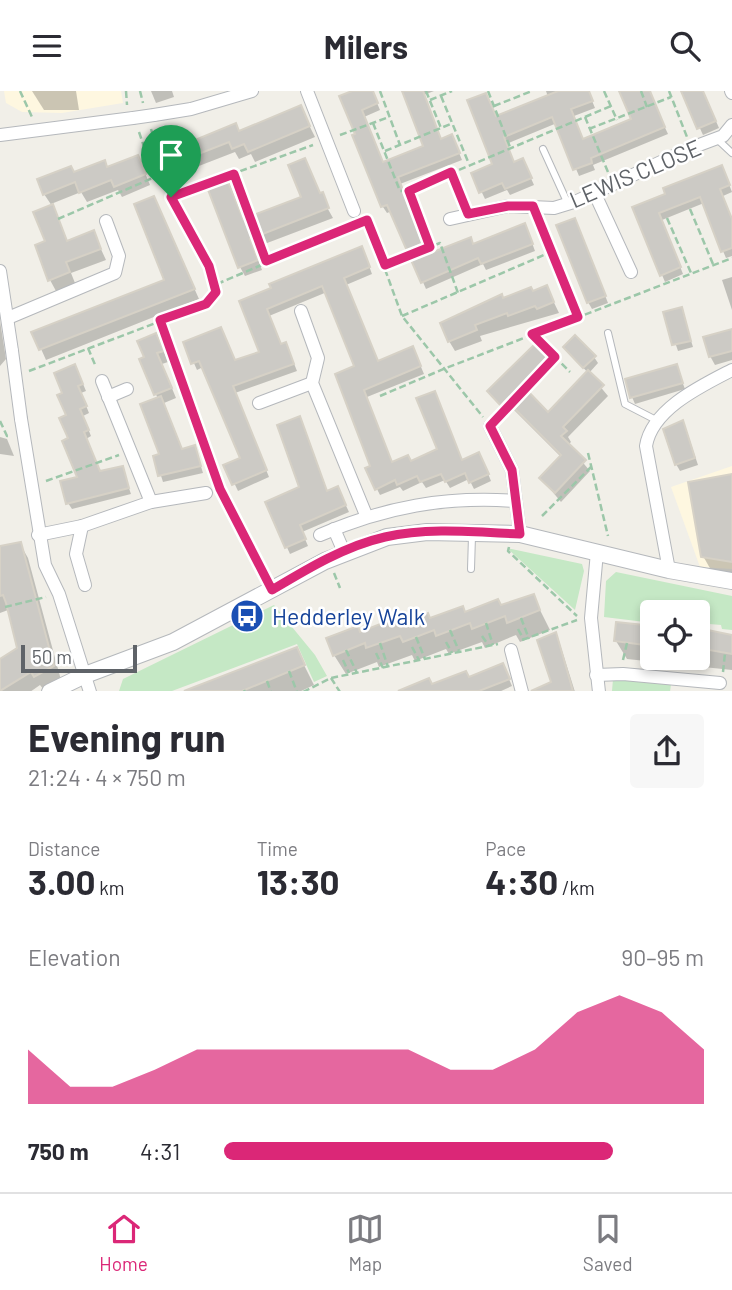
<!DOCTYPE html>
<html lang="en">
<head>
<meta charset="utf-8">
<style>
	:root { --surface:#fff; --page:#f7f7f7; --text:#2b2b33; --muted:#7c7c81; --line:#e1e1e2; --accent:#db2777 }
	body { margin:0; font-family:Barlow,sans-serif; background:var(--page); color:var(--text); height:100vh; display:flex; flex-direction:column; font-size:26px; white-space:nowrap }
	* { box-sizing:border-box; margin:0 }
	p { font-size:23px; color:var(--muted) }
	.icon { flex:none; width:38px; height:38px; fill:none; stroke:currentColor; stroke-width:2; stroke-linecap:round; stroke-linejoin:round }
	.map { position:relative; height:600px; overflow:hidden }
	.panel { display:flex; flex-direction:column; background:var(--surface); flex:1 }
	.panel>* { flex:none }
	.fabs { position:absolute; left:640px; top:509px; display:grid; gap:14px }
	.fabs a { display:grid; place-items:center; width:70px; height:70px; border-radius:7px; background:var(--surface); box-shadow:0 4px 10px #0003; font-size:35px }
	.scale { position:absolute; left:21px; bottom:18px; width:116px; box-sizing:border-box; padding-left:7px; border:4px solid #5f6368; border-top:0; font-size:19px; line-height:24px; white-space:nowrap; color:#5f6368; -webkit-text-stroke:5px #fff; paint-order:stroke }
	.pin { position:absolute; display:grid; place-items:center; width:60px; height:60px; color:#fff; margin:-72px -30px; border-radius:50% 50% 50% 0; rotate:-45deg; box-shadow:0 0 7px #0007 }
	.pin .icon { rotate:45deg }
	.round { display:grid; place-items:center; flex:none; width:74px; height:74px; border-radius:7px; background:var(--page) }
	.headline { display:flex; align-items:center; justify-content:space-between; height:119px; padding:0 28px }
	h1 { font-size:38px; font-weight:700; line-height:52px }
	.figures { display:grid; grid-template-columns:repeat(3,1fr); gap:10px; height:119px; padding:7px 28px }
	.figures div { display:grid; align-content:center }
	.figures b { font-size:35px; font-weight:700 }
	.figures small { font-size:19px; font-weight:400 }
	.figures p { font-size:19px }
	.chart { height:196px; padding:14px 28px }
	.chart p { display:flex; justify-content:space-between }
	.chart svg { width:100%; height:126px; margin-top:7px; fill:var(--accent); opacity:.7 }
	ul { padding:0 28px; list-style:none; font-size:23px }
	li { display:grid; grid-template-columns:112px 84px 1fr; align-items:center; height:52px }
	li i { height:18px; border-radius:9px; background:var(--accent) }
	header { display:flex; justify-content:space-between; align-items:center; height:91px; padding:0 28px; background:var(--surface); font-size:32px; font-weight:700 }
	.dock { display:flex; justify-content:space-around; align-items:center; height:98px; border-top:2px solid var(--line); background:var(--surface); font-size:19px; color:var(--muted) }
	.dock a { display:grid; justify-items:center; gap:4px }
	.dock .current { color:var(--accent) }
	.map>svg:first-child { display:block }
</style>
</head>
<body>
<header><svg class="icon" aria-label="menu" viewBox="0 0 24 24"><path d="M4 6h16M4 12h16M4 18h16"/></svg>Milers<svg class="icon" aria-label="search" viewBox="0 0 24 24"><circle cx="10" cy="10" r="6"/><path d="M15 15l6 6"/></svg></header>
<div class="map">
<svg width="732" height="601" viewBox="0 0 732 601">
	<rect width="100%" height="100%" fill="#f1efe8"/>
	<g fill="#fef7e0">
		<polygon points="4,0 121,0 123,12 62,22 22,21 6,12"/>
		<polygon points="732,375 732,478 700,476 671,396"/>
	</g>
	<g fill="#c5e8c5">
		<polygon points="507,457 582,473 584,480 575,519"/>
		<polygon points="616,481 732,505 732,539 722,538 721,534 698,532 698,522 653,522 653,532 604,526 606,490"/>
		<polygon points="274,514 315,564 327,585 314,591 297,553 172,600 119,600 123,588"/>
		<polygon points="613,588 671,593 670,601 612,600"/>
	</g>
	<g fill="#0003">
		<polygon points="32,0 76,0 79,19 44,19"/>
		<polygon points="151,0 172,0 174,6 156,12"/>
		<polygon points="356,0 372,0 380,19 364,26 383,72 425,56 404,0 434,0 424,4 441,50 455,52 462,69 400,93 428,165 528,141 535,160 486,179 483,173 426,198 392,120 387,122 383,116 342,6"/>
		<polygon points="546,0 588,0 595,17 574,25 583,49 633,29 621,0 639,0 660,26 668,43 593,74 595,79 579,85 557,32 506,53 514,73 526,76 534,94 510,104 507,99 485,108 473,83 495,74 496,27 548,6"/>
		<polygon points="683,0 703,0 719,37 703,44"/>
		<polygon points="300,16 315,46 255,71 251,63 239,68 235,61 186,80 180,70"/>
		<polygon points="143,77 150,94 122,106 118,99 87,111 81,101 51,113 68,151 93,141 106,169 71,182 75,192 56,200 50,189 47,151 52,115 44,103 74,83"/>
		<polygon points="725,83 732,101 723,105 732,129 732,165 726,167 723,160 704,112 662,129 683,183 665,191 634,117"/>
		<polygon points="227,91 244,130 320,104 333,127 254,157 262,179 245,185 240,176"/>
		<polygon points="154,107 199,208 46,269 34,242 167,190"/>
		<polygon points="578,136 608,212 592,218 588,211"/>
		<polygon points="365,164 372,183 346,194 378,271 416,264 424,283 367,306 392,373 483,370 491,390 474,398 469,388 450,397 445,389 426,397 422,391 403,400 400,396 380,404 377,398 357,276 327,201 269,225 281,255 285,253 289,260 297,280 235,302 269,386 238,400 226,375 242,368 203,276 197,279 185,252 235,271 262,262 241,211"/>
		<polygon points="732,186 732,219 722,189"/>
		<polygon points="547,197 559,222 480,245 482,250 455,260 449,250 503,209"/>
		<polygon points="681,218 693,256 678,260 665,222"/>
		<polygon points="0,230 6,268 0,275"/>
		<polygon points="732,240 732,269 715,274 710,265"/>
		<polygon points="162,255 168,271 162,273 176,307 164,312 182,359 195,356 203,382 163,391 155,366 162,364 158,308 141,269"/>
		<polygon points="565,256 594,266 598,272 589,282 608,305 568,346 571,351 568,354 590,380 561,411 541,387 561,366 513,318 507,323 489,300 548,269 553,278 528,303 548,323 588,282"/>
		<polygon points="676,275 685,298 635,313 632,306"/>
		<polygon points="78,281 86,300 81,302 89,322 83,325 91,345 86,348 100,382 122,377 131,403 72,418 68,412 80,387 70,348 64,303"/>
		<polygon points="303,334 328,402 341,404 349,421 302,441 308,455 290,463 267,412 302,397"/>
		<polygon points="686,338 698,374 680,380 676,373"/>
		<polygon points="0,346 7,348 14,365 0,363"/>
		<polygon points="732,385 732,483 711,479 703,465"/>
		<polygon points="20,453 28,467 61,589 44,599 40,594 30,601 0,601 0,570 19,558 8,519 0,522 0,457"/>
		<polygon points="533,505 550,539 520,551 516,544 485,557 482,551 449,563 446,558 415,570 412,564 379,576 377,571 346,583 334,564 360,542 501,516"/>
		<polygon points="653,537 653,567 698,567 698,539 732,545 732,579 627,568 616,550"/>
		<polygon points="556,543 559,550 575,601 554,601 539,550"/>
		<polygon points="296,558 314,594 299,601 185,601"/>
		<polygon points="506,581 512,595 499,601 482,601 476,585"/>
	</g>
	<g fill="#cccac5" stroke="#d6d1c6" stroke-width="2">
		<polygon points="352,0 373,0 378,12 362,19 383,71 423,55 402,0 423,0 441,48 452,43 460,62 398,86 428,163 471,146 473,153 525,132 533,153 481,173 478,167 421,192 387,114 381,116 352,44 355,43 339,5"/>
		<polygon points="558,0 589,0 593,10 571,18 583,48 631,28 619,0 650,0 665,36 591,67 592,72 573,79 552,26 504,46 514,71 523,67 532,87 505,98 502,92 479,102 471,82 492,73 467,9 486,2 496,25"/>
		<polygon points="681,0 703,0 716,30 697,38"/>
		<polygon points="301,14 310,35 248,61 244,53 232,58 229,51 178,71 173,58 236,32 239,40"/>
		<polygon points="138,64 146,83 114,96 111,89 79,102 75,91 43,104 37,88 71,75 74,81 105,69 107,76"/>
		<polygon points="305,67 320,102 323,101 329,117 250,148 258,169 238,177 207,96 227,88 243,128 301,106 288,74"/>
		<polygon points="722,74 730,94 720,98 732,128 732,157 721,161 700,106 659,122 681,176 660,185 632,116 665,103 663,97"/>
		<polygon points="154,105 195,198 39,259 31,241 164,189 134,113"/>
		<polygon points="53,113 67,150 94,139 101,158 66,171 70,181 48,190 35,154 45,150 33,121"/>
		<polygon points="575,127 606,205 587,212 556,134"/>
		<polygon points="362,155 370,176 344,187 378,270 413,255 421,275 364,299 392,371 408,364 411,370 437,358 416,307 435,300 462,369 479,361 489,383 469,392 465,382 445,391 441,383 420,391 417,385 397,394 395,389 375,399 365,377 370,375 335,283 354,275 322,195 267,218 281,253 286,251 294,273 233,295 267,379 232,394 223,374 240,367 199,270 191,273 183,251 221,236 235,269 259,261 239,210 271,197 269,193"/>
		<polygon points="547,194 554,211 537,218 535,215 508,225 507,222 475,234 477,239 448,251 440,232 502,203 503,207 531,196 533,200"/>
		<polygon points="682,216 691,250 672,254 663,221"/>
		<polygon points="732,238 732,260 709,266 703,246"/>
		<polygon points="156,242 164,260 157,262 172,297 154,304 139,268 144,266 137,250"/>
		<polygon points="575,244 596,265 583,277 563,256"/>
		<polygon points="535,253 549,268 522,294 548,321 588,279 604,294 563,336 567,340 561,345 586,369 555,402 539,387 561,364 506,309 501,315 487,300"/>
		<polygon points="75,273 83,293 78,295 87,315 80,318 89,339 84,341 100,380 123,375 129,397 66,413 60,390 77,386 62,350 68,347 59,327 66,324 57,304 62,302 54,282"/>
		<polygon points="677,273 683,292 630,307 625,288"/>
		<polygon points="161,305 182,358 195,354 201,375 158,385 153,365 159,363 140,313"/>
		<polygon points="300,325 327,400 338,395 346,414 300,434 306,448 285,457 265,411 299,396 277,334"/>
		<polygon points="683,329 695,367 675,374 663,338"/>
		<polygon points="732,383 732,471 701,466 688,391"/>
		<polygon points="21,451 54,575 34,586 31,581 0,600 0,568 17,557 6,512 3,504 0,505 0,455"/>
		<polygon points="534,503 540,519 507,532 505,525 472,538 470,532 436,545 434,539 403,551 400,545 366,557 365,552 333,565 326,547 358,535 360,541 393,528 396,534 428,522 430,527 463,515 465,521 498,508 501,514"/>
		<polygon points="616,531 653,535 653,555 614,550"/>
		<polygon points="698,537 732,544 732,563 698,557"/>
		<polygon points="556,541 573,600 531,600 551,591 537,549"/>
		<polygon points="297,556 305,574 242,600 184,600"/>
		<polygon points="503,572 510,588 479,600 398,600 429,587 432,593 466,580 469,586"/>
	</g>
	<g fill="none" stroke-linecap="round" stroke-linejoin="round">
		<defs>
			<g id="service">
				<polyline points="717,48 732,62"/>
				<polyline points="543,58 568,113"/>
				<polyline points="608,242 625,313 656,329"/>
				<polyline points="471,478 472,445"/>
			</g>
			<g id="minor">
				<polyline points="307,0 354,120"/>
				<polyline points="731,0 732,2"/>
				<polyline points="154,24 191,18 252,0"/>
				<polyline points="0,44 133,27"/>
				<polyline points="595,103 631,181"/>
				<polyline points="450,128 508,115 554,117 577,110 691,57 723,45 732,34"/>
				<polyline points="0,180 12,260"/>
				<polyline points="301,220 318,267 312,292 366,424"/>
				<polyline points="8,227 115,182 119,165 106,130"/>
				<polyline points="102,290 151,411"/>
				<polyline points="108,306 127,298"/>
				<polyline points="259,312 312,292"/>
				<polyline points="21,328 45,474 59,503 90,601"/>
				<polyline points="490,335 512,379 520,443"/>
				<polyline points="82,435 76,463 85,494"/>
				<polyline points="334,438 344,461"/>
				<polyline points="38,444 82,435 151,411 206,402"/>
				<path d="M320,444C385,416 445,405 516,410"/>
				<polyline points="597,461 591,527 599,601"/>
				<path d="M669,479L646,355C652,318 701,295 732,279"/>
				<polyline points="511,559 522,601"/>
				<polyline points="596,584 623,583 720,592"/>
			</g>
			<polyline id="tertiary" points="50,601 85,584 173,551 325,470 387,446 427,441 520,443 669,479 732,490"/>
		</defs>
		<use href="#service" stroke="#b5b8bc" stroke-width="8"/>
		<use href="#minor" stroke="#b5b8bc" stroke-width="14"/>
		<use href="#tertiary" stroke="#b5b8bc" stroke-width="18"/>
		<g stroke="#9cc7a9" stroke-width="2.5" stroke-dasharray="7 3.5" stroke-linecap="butt">
			<polyline points="20,0 32,26"/>
			<polyline points="126,0 127,14"/>
			<polyline points="140,0 143,12"/>
			<polyline points="380,0 400,54"/>
			<polyline points="426,0 441,37"/>
			<polyline points="488,0 510,56"/>
			<polyline points="604,0 617,29"/>
			<polyline points="641,0 647,16"/>
			<polyline points="669,0 687,46"/>
			<polyline points="441,5 469,73"/>
			<polyline points="430,9 452,0"/>
			<polyline points="494,15 532,0"/>
			<polyline points="585,26 608,81"/>
			<polyline points="373,32 400,100 409,100 611,15"/>
			<polyline points="151,38 169,99"/>
			<polyline points="589,38 671,6"/>
			<polyline points="139,41 154,85 165,95 217,193"/>
			<polyline points="340,44 389,26"/>
			<polyline points="385,60 453,32"/>
			<polyline points="451,81 463,111"/>
			<polyline points="234,83 266,170"/>
			<polyline points="410,100 430,156"/>
			<polyline points="171,105 313,54"/>
			<polyline points="690,118 713,173"/>
			<polyline points="667,127 691,182"/>
			<polyline points="58,128 155,86"/>
			<polyline points="367,129 402,225 483,326"/>
			<polyline points="540,131 578,226"/>
			<polyline points="385,174 440,152 458,202"/>
			<polyline points="217,193 355,134"/>
			<polyline points="402,225 551,161"/>
			<polyline points="160,229 220,398 265,487"/>
			<polyline points="532,243 570,281"/>
			<polyline points="88,257 96,276"/>
			<polyline points="29,280 206,213 217,201 217,193"/>
			<polyline points="380,305 446,277 732,167"/>
			<polyline points="499,327 555,266"/>
			<polyline points="0,330 7,345 11,345"/>
			<polyline points="588,362 608,445"/>
			<polyline points="46,390 119,364"/>
			<polyline points="542,425 591,376"/>
			<polyline points="509,456 508,460 577,525"/>
			<polyline points="334,482 340,497"/>
			<polyline points="5,516 46,506"/>
			<polyline points="521,527 529,548"/>
			<polyline points="486,532 493,554"/>
			<polyline points="518,538 524,549"/>
			<polyline points="450,539 459,560"/>
			<polyline points="482,545 489,555"/>
			<polyline points="416,546 425,568"/>
			<polyline points="522,549 577,529"/>
			<polyline points="446,551 452,562"/>
			<polyline points="380,552 388,576"/>
			<polyline points="412,556 419,569"/>
			<polyline points="346,559 357,582"/>
			<polyline points="376,562 383,577"/>
			<polyline points="698,565 699,557"/>
			<polyline points="343,569 349,582"/>
			<polyline points="623,569 627,552"/>
			<polyline points="647,572 650,554"/>
			<polyline points="696,578 698,567"/>
			<polyline points="289,580 297,601"/>
			<polyline points="723,581 725,562"/>
			<polyline points="331,587 340,601"/>
			<polyline points="267,590 271,601"/>
			<polyline points="244,599 245,601"/>
			<polyline points="303,601 331,587 498,553"/>
		</g>
		<use href="#service" stroke="#fff" stroke-width="6"/>
		<use href="#minor" stroke="#fff" stroke-width="12"/>
		<use href="#tertiary" stroke="#fff" stroke-width="16"/>
		<defs>
			<g id="minor-bridge">
				<polyline points="133,27 154,24"/>
				<polyline points="12,260 21,328"/>
			</g>
		</defs>
		<use href="#minor-bridge" stroke="#b5b8bc" stroke-width="14" stroke-linecap="butt"/>
		<use href="#minor-bridge" stroke="#fff" stroke-width="12"/>
	</g>
	<g fill="none" stroke-linecap="round" stroke-linejoin="round">
		<defs>
			<path id="route" d="M451,81L468,123L508,115H533L578,226L532,243L555,266L490,335L512,379L520,443C476,441 428,436 385,446C345,455 307,478 272,499L220,398L160,229L206,213L216,201L209,175L171,106L234,83L266,170L367,129L385,174L430,156L409,100Z"/>
		</defs>
		<use href="#route" stroke="#fff" stroke-width="14"/>
		<use href="#route" stroke="#db2777" stroke-width="9"/>
	</g>
	<defs>
		<symbol id="bus-disc" viewBox="-11 -11 22 22"><circle r="9.5" fill="#1a4fb4" stroke="#fff"/><path d="M-5-6H5V4H4V6H2V4H-2V6H-4V4H-5ZM-3.5-4V0h7V-4ZM-3.5 1.2v1.5H-2V1.2ZM2 1.2v1.5H3.5V1.2Z" fill="#fff"/></symbol>
	</defs>
	<g fill-rule="evenodd">
		<use href="#bus-disc" x="228" y="506" width="38" height="38"/>
	</g>
	<g text-anchor="middle" dominant-baseline="central" stroke-width="5" stroke-linejoin="round" paint-order="stroke">
		<g font-size="23" fill="#5f6368" stroke="#fff">
			<text transform="translate(635 82) rotate(-23)">LEWIS CLOSE</text>
		</g>
		<g font-size="23" fill="#164399" stroke="#fff" text-anchor="start">
			<text x="272" y="525">Hedderley Walk</text>
		</g>
	</g>
</svg>
<div class="fabs">
<a><svg class="icon" aria-label="locate" viewBox="0 0 24 24"><circle cx="12" cy="12" r="6"/><path d="M12 2v4M12 18v4M2 12h4M18 12h4"/></svg></a>
</div>
<div class="scale">50 m</div>
<div class="pin" style="left:171px;top:106px;background:#1e9e55"><svg class="icon" aria-label="arrive" viewBox="0 0 24 24"><path d="M6 21V4h12l-3 4 3 4H6"/></svg></div>
</div>
<section class="panel">
<div class="headline"><div><h1>Evening run</h1><p>21:24 · 4 × 750 m</p></div><a class="round"><svg class="icon" aria-label="share" viewBox="0 0 24 24"><path d="M12 15V3M7 8l5-5 5 5M5 13v7h14v-7"/></svg></a></div>
<div class="figures">
<div><p>Distance</p><b>3.00<small> km</small></b></div>
<div><p>Time</p><b>13:30</b></div>
<div><p>Pace</p><b>4:30<small> /km</small></b></div>
</div>
<div class="chart"><p><span>Elevation</span>90–95 m</p>
<svg viewBox="0 0 160 44" preserveAspectRatio="none"><path d="M0 44V25L10 38L20 38L30 32L40 25L50 25L60 25L70 25L80 25L90 25L100 32L110 32L120 25L130 12L140 6L150 12L160 25V44z"/></svg>
</div>
<ul>
<li><b>750 m</b>4:31<i style="width:81%"></i></li>
</ul>
</section>
<nav class="dock">
<a class="current"><svg class="icon" aria-label="home" viewBox="0 0 24 24"><path d="M3 11l9-7 9 7M6 9v11h12V9"/></svg>Home</a>
<a><svg class="icon" aria-label="map" viewBox="0 0 24 24"><path d="M3 6l6-2 6 2 6-2v14l-6 2-6-2-6 2zM9 4v14M15 6v14"/></svg>Map</a>
<a><svg class="icon" aria-label="saved" viewBox="0 0 24 24"><path d="M7 4h10v16l-5-4-5 4z"/></svg>Saved</a>
</nav>
</body>
</html>
